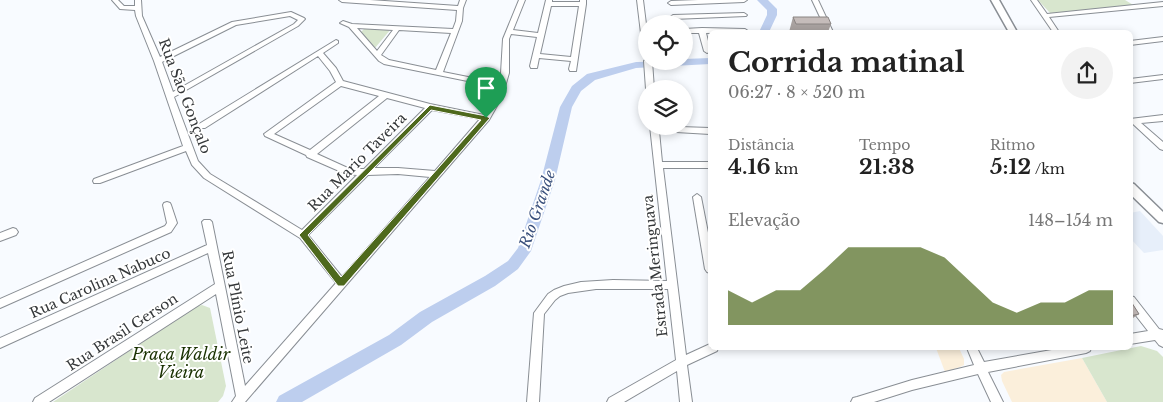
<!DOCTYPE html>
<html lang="pt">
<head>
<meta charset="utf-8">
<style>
	:root { --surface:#fff; --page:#f2f2f2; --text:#222; --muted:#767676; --accent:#4e691d }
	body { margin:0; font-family:"Libre Baskerville",serif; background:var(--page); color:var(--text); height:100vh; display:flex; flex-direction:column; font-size:19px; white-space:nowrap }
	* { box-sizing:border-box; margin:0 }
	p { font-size:16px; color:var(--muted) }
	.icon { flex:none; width:28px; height:28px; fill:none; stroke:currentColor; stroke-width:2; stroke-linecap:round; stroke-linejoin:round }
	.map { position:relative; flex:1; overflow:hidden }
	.panel { position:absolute; left:708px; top:30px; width:425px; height:320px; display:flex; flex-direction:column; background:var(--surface); border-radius:8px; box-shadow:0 2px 8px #0003 }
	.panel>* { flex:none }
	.tools { position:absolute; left:638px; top:15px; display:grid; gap:10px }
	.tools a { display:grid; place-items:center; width:55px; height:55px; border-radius:50%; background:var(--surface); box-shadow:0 2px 8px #0003; font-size:25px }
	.pin { position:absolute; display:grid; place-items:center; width:42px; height:42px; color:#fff; margin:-51px -21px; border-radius:50% 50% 50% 0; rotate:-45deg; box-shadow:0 0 5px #0007 }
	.pin .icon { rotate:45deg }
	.round { display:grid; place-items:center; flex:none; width:52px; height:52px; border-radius:26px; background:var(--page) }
	.summary { display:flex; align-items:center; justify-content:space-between; height:85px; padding:0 20px }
	h1 { font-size:28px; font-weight:700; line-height:38px }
	.figures { display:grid; grid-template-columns:repeat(3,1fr); gap:8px; height:85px; padding:5px 20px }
	.figures div { display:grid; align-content:center }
	.figures b { font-size:21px; font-weight:700 }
	.figures small { font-size:14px; font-weight:400 }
	.figures p { font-size:14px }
	.chart { height:140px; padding:10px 20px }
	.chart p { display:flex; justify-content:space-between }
	.chart svg { width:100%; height:90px; margin-top:5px; fill:var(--accent); opacity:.7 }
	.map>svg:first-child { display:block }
</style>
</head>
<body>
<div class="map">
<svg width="1163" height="402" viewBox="0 0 1163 402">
	<rect width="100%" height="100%" fill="#f8fbff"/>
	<polygon fill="#e7effa" points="1140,211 1163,236 1163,250 1144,253 1130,238 1130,213"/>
	<g fill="#fbefdb">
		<polygon points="936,348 959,348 964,359 964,365 960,367 945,372"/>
		<polygon points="1082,358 1107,402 1012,402 1002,381 1001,375 1004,372"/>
	</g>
	<g fill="#d8e6ce">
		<polygon points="1038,0 1125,0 1135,6 1051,14"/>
		<polygon points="365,28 391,29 375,48 361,32"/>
		<polygon points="202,305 210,308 226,386 223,396 218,402 53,402 195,307"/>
		<polygon points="1141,346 1157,351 1163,357 1163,402 1107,402 1082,358"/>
	</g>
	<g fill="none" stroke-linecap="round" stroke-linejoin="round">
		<g fill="#bdceee" fill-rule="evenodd">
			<polygon points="757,0 768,0 777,9 777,15 769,32 759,32 767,15 767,10"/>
			<polygon points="710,58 710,64 636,68 595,80 581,91 572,107 555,180 531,251 518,269 495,286 432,322 401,345 302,402 276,402 279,396 389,335 420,312 485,276 508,261 518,248 541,180 560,107 572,86 587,74 636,62 684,61 684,59"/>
		</g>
		<defs>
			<g id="minor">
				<path d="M112,0H118L124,6H135V0H141L142,16L160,57L232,22L291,12L304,18L305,19L298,26L174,97L198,161L210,174L302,230L357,175L346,174L307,157L306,155L265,136L264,134L336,82L330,71L318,56L205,128H199L198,126L199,124L336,40L338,41V43L323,53L336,68L343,81L430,104L484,115L494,97L497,87L384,64L379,61L349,27L340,23L343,21L352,24L453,29L456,21L457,10L342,2L339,0H370L458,6L460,0H466L463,8L462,21L443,72L498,83L501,73L503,39L519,0H525L513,30L538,33L546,0H552V2H580V0H586V4L576,71H570L569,69L571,61L539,58L537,68H531L530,66L537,37L511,34L509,39V73L502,97L489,120L245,402H232L236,396L216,294L49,402H33L35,398L215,284L208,253L0,348V338L207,245L202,222L204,220H210L212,222L245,386L336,283L300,238L204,178L192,165L186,151L100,183H94L93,181L94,179L183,146L154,61L136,16L135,10L120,9ZM551,6H579L571,57L540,54ZM290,16L298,20L294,24L173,92L162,62L236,25ZM357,28L393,30L377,51ZM399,30L451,33L436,70L389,60L381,55ZM341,86L379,96L310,150L274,134ZM387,98L425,108L364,169H350L317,154ZM432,110L480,119L435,171L398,168H374ZM398,174L430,177L342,277L308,235L368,175Z"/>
				<polygon points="637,0 643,0 646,24 646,52 643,50"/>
				<polygon points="698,0 747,0 744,2 671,5 668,3 671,1"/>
				<polygon points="812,0 818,0 833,32 827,32"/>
				<polygon points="1031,0 1037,0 1047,14 1163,2 1163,6 1049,17 1059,32 1053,32"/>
				<polygon points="744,13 747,15 746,16 673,19 670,17 673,15"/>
				<polygon points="702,28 745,29 748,31 747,32 706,33 710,49 709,52 707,53 704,51 699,33 684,33 684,29"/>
				<polygon points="1163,37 1163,41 1130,45 1130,41"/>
				<polygon points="646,59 646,61 652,61 654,89 646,89 644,61"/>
				<polygon points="1163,75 1163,79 1130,83 1130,79"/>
				<polygon points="1163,115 1163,121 1141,123 1163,142 1163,150 1160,149 1133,124 1130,125 1130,119"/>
				<polygon points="650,126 710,128 710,134 659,131 662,162 710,162 710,168 663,168 686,355 710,344 710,348 718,348 717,351 687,365 692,402 680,402 677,371 624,402 607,402 609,398 676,360 668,289 596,289 568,293 560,296 555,300 544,314 539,402 527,402 534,313 548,294 554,290 564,286 581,282 613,280 667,281"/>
				<polygon points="697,194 701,197 710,243 710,273 707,272 705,269 693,197"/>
				<polygon points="167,202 170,203 171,205 177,223 171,232 0,308 0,299 165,226 167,223 163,205 164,203"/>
				<polygon points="13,228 16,229 18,232 16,235 0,241 0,233"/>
				<polygon points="1130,296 1134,297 1159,329 1163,330 1163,347 1159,345 1155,340 1130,344 1130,334 1148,331 1130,308"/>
				<polygon points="967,348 977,348 984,362 1063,348 1091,348 1090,351 1086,353 988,372 1003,402 991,402 978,374 912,390 874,402 851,402 853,398 857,397 912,380 974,365"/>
			</g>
			<g id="major">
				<polygon points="991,0 999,0 1017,32 1009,32"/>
				<polygon points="1130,183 1134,184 1163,212 1163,223 1159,222 1130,194"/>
			</g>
		</defs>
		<use href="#minor" stroke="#898e94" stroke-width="2"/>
		<use href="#major" stroke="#898e94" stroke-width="3"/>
		<use href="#minor" fill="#fff" fill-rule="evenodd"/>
		<use href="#major" fill="#fff" fill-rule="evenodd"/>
	</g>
	<g fill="#a9a2a0">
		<polygon points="793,17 831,24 828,32 789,32"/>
		<polygon points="1130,300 1139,314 1130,320"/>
	</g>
	<g fill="#c5bcba" stroke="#8a8482">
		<polygon points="793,17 828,17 831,24 796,24"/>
		<polygon points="1130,300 1139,314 1130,316"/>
	</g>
	<path fill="#4e691d" stroke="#fff" fill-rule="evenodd" d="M430,105L486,116L490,118L344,286H338L299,235ZM431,110L481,120L341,277L308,235Z"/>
	<g text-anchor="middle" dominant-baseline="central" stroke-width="4" stroke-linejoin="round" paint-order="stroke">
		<g font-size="14" fill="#35383a" stroke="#fff">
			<text transform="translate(185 96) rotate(69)">Rua São Gonçalo</text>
			<text transform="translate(357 162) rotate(-45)">Rua Mario Taveira</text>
			<text transform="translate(655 266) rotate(-96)">Estrada Meringuava</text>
			<text transform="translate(100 283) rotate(-24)">Rua Carolina Nabuco</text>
			<text transform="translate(238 307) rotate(79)">Rua Plínio Leite</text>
			<text transform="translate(122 332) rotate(-33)">Rua Brasil Gerson</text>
		</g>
		<g font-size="15" font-style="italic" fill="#3a507c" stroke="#fff">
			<text transform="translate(537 209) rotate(-71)">Rio Grande</text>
		</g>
		<g font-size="16" font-style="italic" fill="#193101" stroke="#fff">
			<text x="181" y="354">Praça Waldir<tspan x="181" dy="18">Vieira</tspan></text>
		</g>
	</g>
</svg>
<div class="tools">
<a><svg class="icon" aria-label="locate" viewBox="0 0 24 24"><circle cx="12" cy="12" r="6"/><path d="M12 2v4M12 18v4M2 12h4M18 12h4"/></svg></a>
<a><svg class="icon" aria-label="layers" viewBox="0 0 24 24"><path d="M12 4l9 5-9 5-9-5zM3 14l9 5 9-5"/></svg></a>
</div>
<div class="pin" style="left:486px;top:118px;background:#1e9e55"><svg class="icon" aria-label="arrive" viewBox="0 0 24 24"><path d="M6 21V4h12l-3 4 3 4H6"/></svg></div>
<section class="panel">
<div class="summary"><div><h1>Corrida matinal</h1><p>06:27 · 8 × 520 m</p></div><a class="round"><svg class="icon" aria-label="share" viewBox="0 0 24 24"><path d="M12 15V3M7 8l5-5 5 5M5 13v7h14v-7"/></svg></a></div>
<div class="figures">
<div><p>Distância</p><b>4.16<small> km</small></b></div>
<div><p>Tempo</p><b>21:38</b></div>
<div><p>Ritmo</p><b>5:12<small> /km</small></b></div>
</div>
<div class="chart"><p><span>Elevação</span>148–154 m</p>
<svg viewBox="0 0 160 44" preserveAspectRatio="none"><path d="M0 44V27L10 33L20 27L30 27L40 17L50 6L60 6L70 6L80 6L90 11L100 22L110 33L120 38L130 33L140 33L150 27L160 27V44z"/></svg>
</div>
</section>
</div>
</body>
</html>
